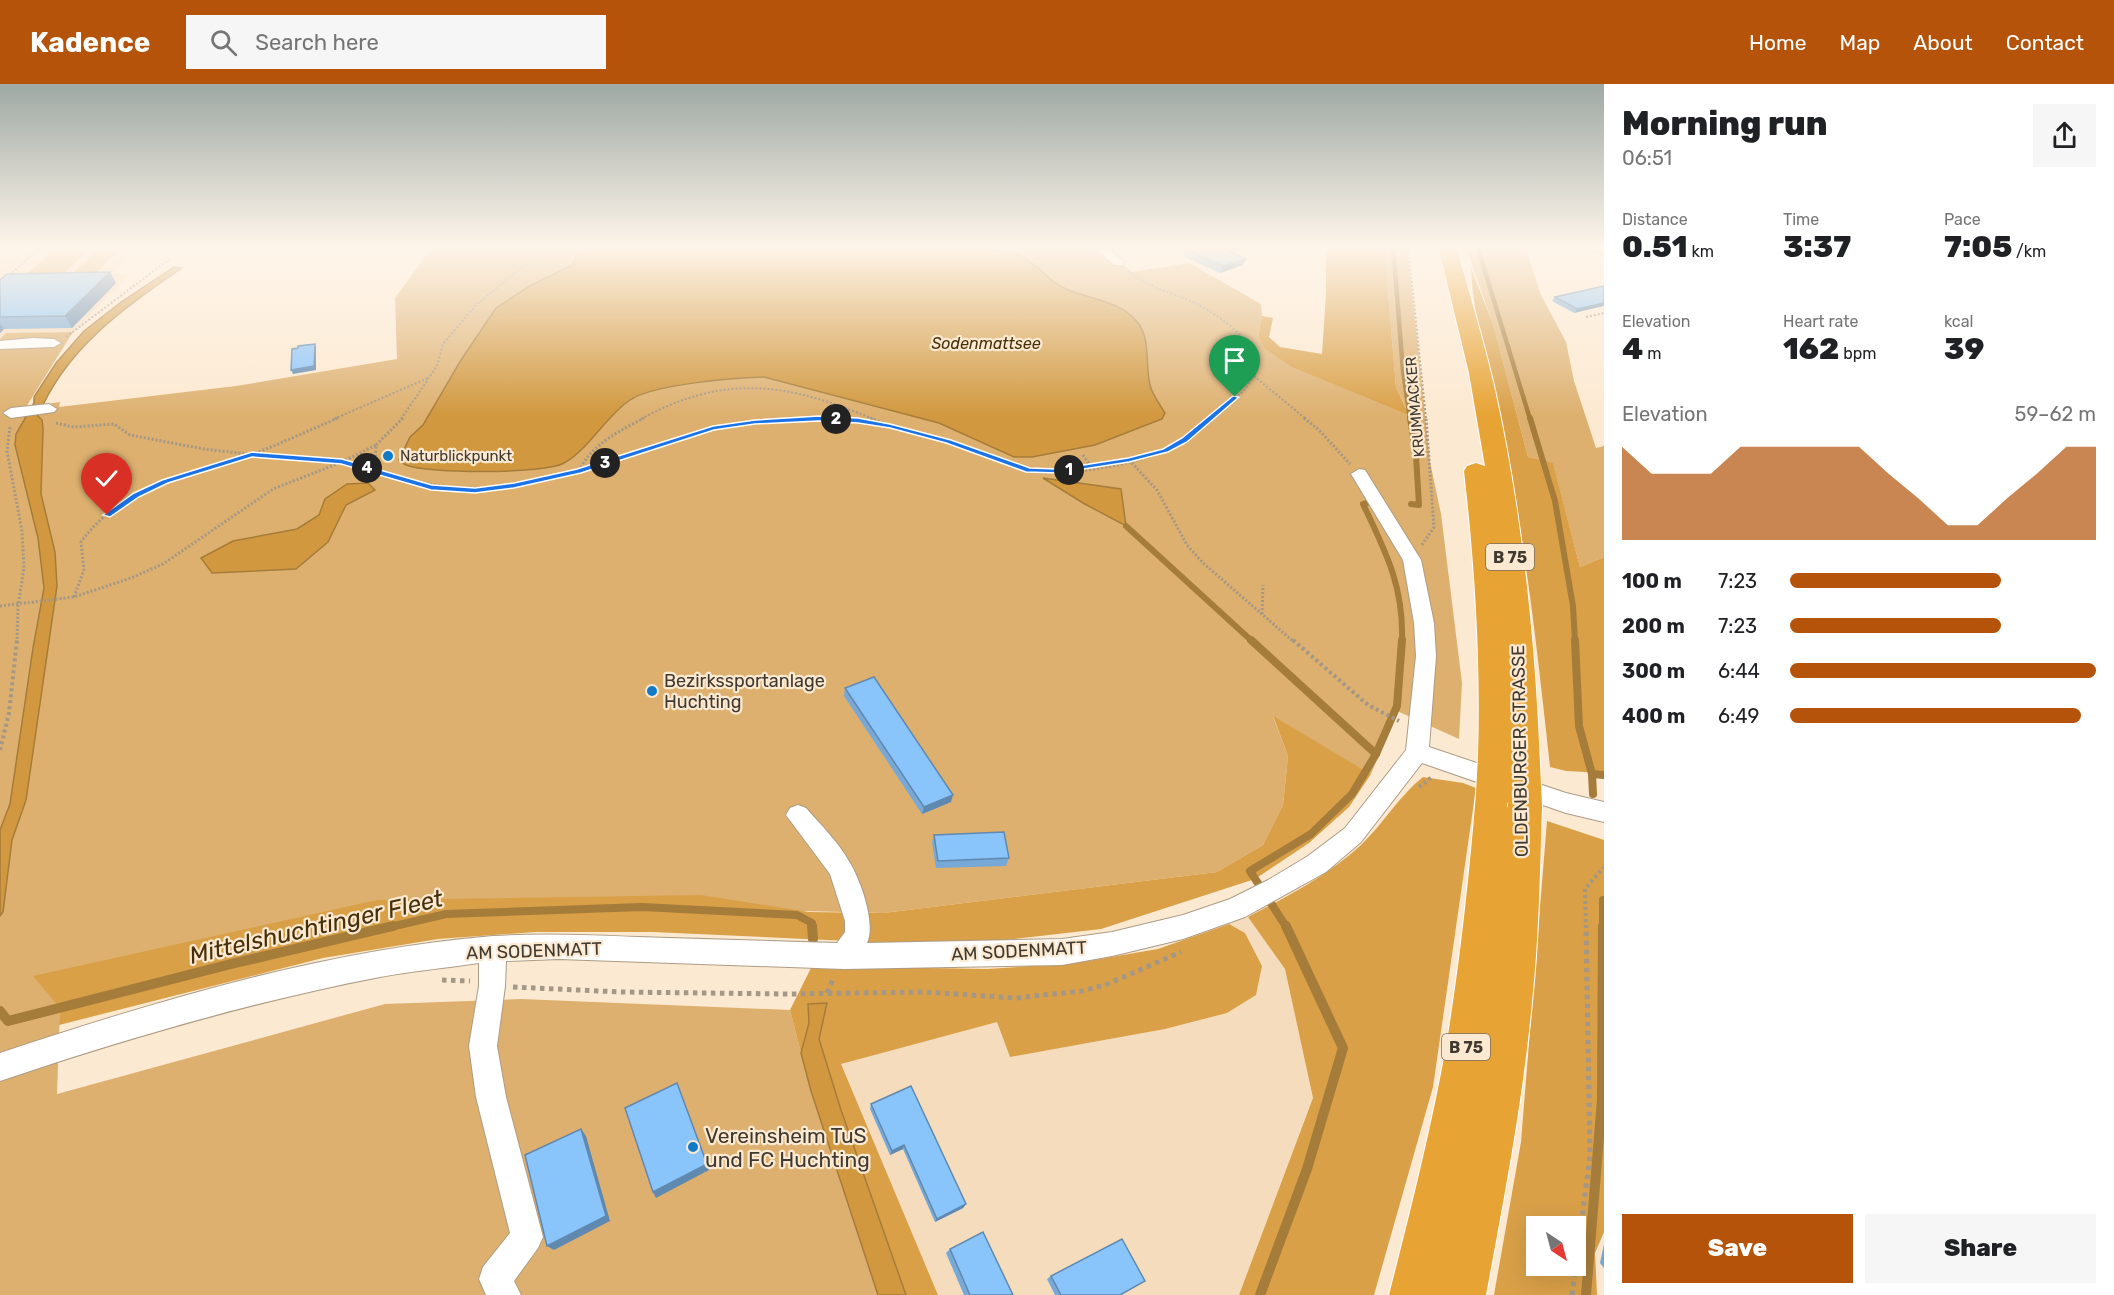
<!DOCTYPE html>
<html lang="en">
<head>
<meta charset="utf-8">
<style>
	:root { --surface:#fff; --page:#f6f6f6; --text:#202124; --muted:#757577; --accent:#b45309 }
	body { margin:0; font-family:Rubik,sans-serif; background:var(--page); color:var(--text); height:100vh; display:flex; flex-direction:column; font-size:22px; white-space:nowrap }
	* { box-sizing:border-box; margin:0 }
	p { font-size:20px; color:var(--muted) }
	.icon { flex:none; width:33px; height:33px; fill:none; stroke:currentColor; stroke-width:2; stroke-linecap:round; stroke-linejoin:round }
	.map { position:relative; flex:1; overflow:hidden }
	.details { display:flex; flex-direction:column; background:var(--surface); width:510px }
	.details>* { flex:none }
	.needle { width:39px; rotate:144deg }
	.controls { position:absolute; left:1526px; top:1132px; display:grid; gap:12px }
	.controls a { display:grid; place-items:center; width:60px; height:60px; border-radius:0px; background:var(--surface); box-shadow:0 6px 24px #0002; font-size:30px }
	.pin { position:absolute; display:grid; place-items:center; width:51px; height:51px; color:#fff; margin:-62px -26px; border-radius:50% 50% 50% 0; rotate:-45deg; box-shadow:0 0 6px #0007 }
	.pin .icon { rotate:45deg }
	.km { position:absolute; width:30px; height:30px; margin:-15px; border-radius:50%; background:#222; color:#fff; font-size:16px; line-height:30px; text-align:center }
	.round { display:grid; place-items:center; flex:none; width:63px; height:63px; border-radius:0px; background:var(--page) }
	.head { display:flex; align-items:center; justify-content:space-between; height:102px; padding:0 18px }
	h1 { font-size:33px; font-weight:800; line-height:45px }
	.metrics { display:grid; grid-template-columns:repeat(3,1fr); gap:9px; height:102px; padding:6px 18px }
	.metrics div { display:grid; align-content:center }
	.metrics b { font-size:30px; font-weight:800 }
	.metrics small { font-size:16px; font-weight:400 }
	.metrics p { font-size:16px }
	.chart { height:168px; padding:12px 18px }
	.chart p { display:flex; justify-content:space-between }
	.chart svg { width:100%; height:108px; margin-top:6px; fill:var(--accent); opacity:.7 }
	.button { display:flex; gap:12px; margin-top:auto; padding:12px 18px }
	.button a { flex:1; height:69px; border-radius:0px; background:var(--accent); color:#fff; font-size:24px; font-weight:800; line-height:69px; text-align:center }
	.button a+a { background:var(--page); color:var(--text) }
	ul { padding:0 18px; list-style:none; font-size:20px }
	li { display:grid; grid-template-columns:96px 72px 1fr; align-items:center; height:45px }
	li i { height:15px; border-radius:8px; background:var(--accent) }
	header { display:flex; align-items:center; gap:36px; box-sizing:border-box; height:84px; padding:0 30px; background:var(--accent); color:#fff }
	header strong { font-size:28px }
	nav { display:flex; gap:33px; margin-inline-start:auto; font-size:21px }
	.search { width:420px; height:54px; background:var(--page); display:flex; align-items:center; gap:15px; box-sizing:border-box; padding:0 21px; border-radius:0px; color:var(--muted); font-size:22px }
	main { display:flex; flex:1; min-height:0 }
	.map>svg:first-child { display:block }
</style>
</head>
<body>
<header>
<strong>Kadence</strong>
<div class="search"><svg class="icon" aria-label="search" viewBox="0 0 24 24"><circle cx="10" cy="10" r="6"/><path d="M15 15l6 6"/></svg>Search here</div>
<nav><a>Home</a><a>Map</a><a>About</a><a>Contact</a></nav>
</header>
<main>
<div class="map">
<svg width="1604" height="1211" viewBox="0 0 1604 1211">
	<rect width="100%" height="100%" fill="#fce9d1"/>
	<g fill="#f4dcbd">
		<polygon points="0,161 142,161 111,190 131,190 73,248 6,249 0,255"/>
		<polygon points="1248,833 1285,885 1313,1014 1239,1211 938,1211 840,980 997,937 1010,973 1165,945 1227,929 1256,911 1262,882 1245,849 1229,840"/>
	</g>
	<g fill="#ddb06f">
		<polygon points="434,161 1103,161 1108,169 1132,188 1189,179 1261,220 1262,232 1258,253 1409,330 1396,303 1384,161 1407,161 1430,378 1441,430 1462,599 1459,655 1397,627 1371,690 1273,633 1288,672 1283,721 1263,761 1217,788 883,829 377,816 60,924 57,1010 385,920 521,915 790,926 811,1007 878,1211 0,1211 0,255 6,249 73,248 26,323 60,318 59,323 236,302 397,275 395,214"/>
		<polygon points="1465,161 1525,161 1540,209 1566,258 1574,297 1596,364 1604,362 1604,473 1580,483 1553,380 1528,373 1493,240"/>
		<polygon points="120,165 96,189 72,190 97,166"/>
		<polygon points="54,166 89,166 64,189 27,190"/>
	</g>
	<g fill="#d9a048" fill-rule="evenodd">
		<polygon points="1326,161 1384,161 1396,303 1409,331 1292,283 1265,265 1258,253 1262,232 1273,234 1269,253 1280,263 1322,270 1326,210"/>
		<path d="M1471,184L1493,240L1528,373L1553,379L1580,483L1604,473V689L1566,687L1550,683C1538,572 1526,462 1504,354C1492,296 1474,244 1471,184Z"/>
		<polygon points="1273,632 1371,690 1349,723 1309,759 1255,795 1101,845 1004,856 893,859 653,848 536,848 438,855 323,874 59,941 60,924 33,892 377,816 701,811 809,828 883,829 1217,788 1263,761 1283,721 1288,672"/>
		<path d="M1423,693L1463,699L1476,704L1433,1003L1374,1211H1239L1313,1014L1285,885L1248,833C1288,812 1327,792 1361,761C1383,740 1399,712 1423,693Z"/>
		<path d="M1547,737L1604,756V1148L1595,1169L1597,1211H1494L1521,1058ZM1536,1143H1575V1182H1536Z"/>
		<polygon points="1229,840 1245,849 1262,882 1256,911 1227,929 1165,945 1010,973 997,938 841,980 938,1211 906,1211 841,1026 819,955 827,920 808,920 809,939 801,969 790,926 812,882 987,885 1076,879 1158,865"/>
	</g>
	<g fill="#d1983f" stroke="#a67c3a" stroke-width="1.5">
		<path d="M581,161H980C992,167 1004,167 1015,170C1034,176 1045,193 1060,202C1085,216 1119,214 1138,239C1151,256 1145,281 1150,301C1152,310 1160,321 1165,329L1162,335L1095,361L1032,373H1014L939,339L764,293C734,294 654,300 630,316C608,330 586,368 564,379C544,390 428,390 406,381C403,380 401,378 399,376L410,353L423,341L461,276L496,224L528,203L572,181Z"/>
		<path d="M174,183L182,184C124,224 66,264 38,332L42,336L43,345L41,410L55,468L57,502L26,716L12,756L3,828L0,832V746L10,720L33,564L44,504L38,454L15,361L16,350L34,319V313L56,279L84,247L121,218Z"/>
		<polygon points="1043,394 1121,405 1126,442 1083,419"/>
		<polygon points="368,399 375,406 346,421 328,458 296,485 212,489 201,474 233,457 297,445 319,431 325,415 347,400"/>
		<polygon points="827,919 819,955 841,1026 906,1211 878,1211 811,1007 801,969 809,939 808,920"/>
	</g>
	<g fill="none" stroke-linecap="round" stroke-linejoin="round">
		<g stroke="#a67c3a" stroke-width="4.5">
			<polyline points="1393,161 1403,287 1410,335"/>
			<polyline points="1477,161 1530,335"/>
		</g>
		<g stroke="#a67c3a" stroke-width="6">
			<polyline points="1410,334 1416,372 1419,421 1411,420"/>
			<polyline points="1530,334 1555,417 1573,522 1575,558"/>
			<path d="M1367,419L1363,420C1386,468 1404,503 1402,558"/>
			<polyline points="1126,442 1253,558"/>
		</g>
		<g stroke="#a67c3a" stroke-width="8">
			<polyline points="1251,556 1376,670"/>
			<polyline points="1575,556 1579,642 1592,690 1593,710"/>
			<polyline points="1592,690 1604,691"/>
			<polyline points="386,844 446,830 642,823 797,831 812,839 812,844"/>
			<polyline points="1287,844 1250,787 1311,750 1352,710 1376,670 1397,622 1402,556"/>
			<polyline points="1603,844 1603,816"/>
		</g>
		<g stroke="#a67c3a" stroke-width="10">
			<polyline points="812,842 813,855"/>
			<polyline points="0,927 8,937 231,880 393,842"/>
			<polyline points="1260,1211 1307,1085 1343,964 1286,842"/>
			<polyline points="1586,1211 1602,1016 1603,842"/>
		</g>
		<defs>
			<g id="minor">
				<polygon points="1092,161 1105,161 1124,178 1122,181 1114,181"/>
				<polygon points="33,254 54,255 61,259 54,263 0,265 0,257"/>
				<polygon points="49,320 57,325 54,328 11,334 3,329 11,324"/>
				<path d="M1359,385L1365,386L1421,476L1434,539L1436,572L1429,663L1566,709L1604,718V738L1566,729L1422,679L1361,758L1326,788L1245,833L1183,855L1112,872L1062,881L844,885L559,875L506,877L505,902L497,962L506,1013L543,1153L538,1164L514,1197L521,1211H486L479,1195L483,1183L510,1149L476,1013L469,962L479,902V879C446,884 412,887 380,893C250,918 125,955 0,997V969C159,916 325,866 493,852C541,849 590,851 638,853C704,855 771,857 837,859L845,848V837L830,790L786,731L790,724L798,721L806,724C821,741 839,759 850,779C861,797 876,840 867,859L1062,855L1112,848L1183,831L1230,815L1268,796L1308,772L1345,744L1406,666L1416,572L1414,539L1403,476L1351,390Z"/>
			</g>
			<g id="highway">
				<path d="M1438,161H1456C1469,209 1484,257 1495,306C1522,429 1535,554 1540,680L1535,690L1523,694L1511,690L1507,682L1495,687L1483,683L1478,673C1481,577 1475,482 1464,387L1467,382L1476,379L1485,382L1469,289Z"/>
				<path d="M1493,695L1505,700L1510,710V717L1513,711L1525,707L1537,711L1542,722C1540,787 1539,853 1532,918C1523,1016 1504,1114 1486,1211H1389C1410,1129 1431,1046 1446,963C1460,879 1469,795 1476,710L1481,700Z"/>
			</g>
		</defs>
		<use href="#minor" stroke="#ad9c85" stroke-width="2"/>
		<use href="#highway" stroke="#fff" stroke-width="2"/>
		<g stroke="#a49785" stroke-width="2" stroke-dasharray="2 2" stroke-linecap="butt">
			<polyline points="1408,161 1426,335"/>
			<polyline points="1578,161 1604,171"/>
			<path d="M1128,187C1148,204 1172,208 1195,219C1215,229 1265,261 1255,288C1248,308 1226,322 1211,335"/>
			<polyline points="0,199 44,161"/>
			<polyline points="1586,233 1604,229"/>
			<polyline points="66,253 171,174"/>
			<polyline points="1254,292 1306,335"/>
			<polyline points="334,335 428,294"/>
			<polyline points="401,335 437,282 443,260 476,221 549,161"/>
			<path d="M641,335C725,289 788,299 873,335"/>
		</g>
		<g stroke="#a49785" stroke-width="3" stroke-dasharray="2 2" stroke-linecap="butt">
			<path d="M403,334L376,361L375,386C464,417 531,405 618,375C651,364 683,351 717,344C748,337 780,336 812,336C866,335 916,347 967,364C987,371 1006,381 1026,386C1066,394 1141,380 1177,361C1190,354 1201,343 1213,334"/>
			<polyline points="870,334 883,339"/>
			<polyline points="1304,334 1319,346 1350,380"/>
			<polyline points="56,339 73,343 114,340 130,351 204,365 247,370"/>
			<polyline points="10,343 7,367 22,447 24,484 18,522 17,558"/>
			<polyline points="254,371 342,378 376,361"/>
			<polyline points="1083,371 1091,383"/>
			<polyline points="1129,376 1157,406 1187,461 1203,479 1294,558"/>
			<path d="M579,387C591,361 619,347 644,334"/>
			<polyline points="1422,461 1434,443 1426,334"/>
			<path d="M74,513L84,486L81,458C123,399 192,394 253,370C282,359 310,346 338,334"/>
			<polyline points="0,522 74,513 131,494 163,480 273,405 342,378 375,386"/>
			<polyline points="1262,530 1263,501"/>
		</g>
		<g stroke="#a49785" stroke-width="4" stroke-dasharray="3 3" stroke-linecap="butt">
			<polyline points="1293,556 1368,621 1399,637"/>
			<polyline points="0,666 9,629 17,556"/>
			<polyline points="1419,703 1432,693"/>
			<polyline points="1586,844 1585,805 1604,783"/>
		</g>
		<g stroke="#a49785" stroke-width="5" stroke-dasharray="4.5 4.5" stroke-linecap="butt">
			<polyline points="442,896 470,897"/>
			<polyline points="513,903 621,908 788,910 924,908 1016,914 1082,907 1105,901 1181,868"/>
			<polyline points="827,909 834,893"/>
			<polyline points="1572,1211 1590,1072 1586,842"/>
		</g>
		<use href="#minor" fill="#fff" fill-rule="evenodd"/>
		<use href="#highway" fill="#e7a334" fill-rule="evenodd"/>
		<defs>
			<g id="highway-bridge">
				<polyline points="1523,680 1525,722"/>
				<polyline points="1493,710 1495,673"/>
			</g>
		</defs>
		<use href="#highway-bridge" stroke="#fff" stroke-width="36" stroke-linecap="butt"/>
		<use href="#highway-bridge" stroke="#e7a334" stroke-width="34"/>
	</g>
	<g fill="#76a9d8">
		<polygon points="1188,161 1247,161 1230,168 1243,181 1220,189 1183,172 1185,165 1192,164"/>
		<polygon points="110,188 116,199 72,244 4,245 0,249 0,196"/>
		<polygon points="1604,202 1574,229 1552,217 1555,213"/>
		<polygon points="845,604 951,718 922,730 844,612"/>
		<polygon points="934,751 1009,774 1006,782 936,784 932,758"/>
		<polygon points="871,1020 966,1120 963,1124 935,1138 903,1065 890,1071 870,1025"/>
		<polygon points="1604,1160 1604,1184 1600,1179"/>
		<polygon points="950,1165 1013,1211 964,1211 946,1169"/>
		<polygon points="1051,1192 1120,1211 1055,1211 1047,1195"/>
	</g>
	<g fill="#6089b0">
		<polygon points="1233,161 1247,161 1230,168"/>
		<polygon points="1246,175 1243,181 1220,189 1223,182"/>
		<polygon points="110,188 116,199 72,244 65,232"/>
		<polygon points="1604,219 1604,222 1574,229 1577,225"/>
		<polygon points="0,240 4,245 0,249"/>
		<polygon points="315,260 316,264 316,286 293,290 291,286"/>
		<polygon points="953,711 951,718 922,730 924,723"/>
		<polygon points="581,1045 586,1052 610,1137 554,1166 547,1162"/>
		<polygon points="904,1061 903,1065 890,1071 892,1067"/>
		<polygon points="707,1080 709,1086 656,1114 653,1108"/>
		<polygon points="966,1120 963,1124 935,1138 937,1135"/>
	</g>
	<g fill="#89c4fb" stroke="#6089b0" stroke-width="1.5">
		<polygon points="1200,161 1221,161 1220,163 1246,175 1223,182 1185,165 1202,162"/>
		<polygon points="110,188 65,232 0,233 0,196 7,190"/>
		<polygon points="1604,202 1604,219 1577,225 1555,213"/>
		<polygon points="315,260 314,282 291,286 292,265 298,264 298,262"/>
		<polygon points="874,593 953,711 924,723 845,604"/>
		<polygon points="1004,748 1009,774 938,777 934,751"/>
		<polygon points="677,999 707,1080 653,1108 625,1024"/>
		<polygon points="911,1002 966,1120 937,1135 904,1061 892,1067 871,1020"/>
		<polygon points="581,1045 606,1132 547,1162 525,1071"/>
		<polygon points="983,1148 1013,1211 970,1211 950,1165"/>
		<polygon points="1122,1155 1145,1197 1120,1211 1061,1211 1051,1192"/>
	</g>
	<linearGradient id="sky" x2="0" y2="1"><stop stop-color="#9fa9a4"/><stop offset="0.49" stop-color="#fef5ea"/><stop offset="1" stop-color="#fef5ea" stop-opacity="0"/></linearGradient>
	<rect width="1604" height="331" fill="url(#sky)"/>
	<polygon fill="#1a73e8" stroke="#fff" stroke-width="1.5" points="1233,312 1239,313 1187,358 1168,368 1129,378 1058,389 1026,388 946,359 890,344 858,339 819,337 755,340 714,346 581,389 514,404 475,409 431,406 341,380 252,373 168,399 139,413 110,433 103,431 134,409 162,396 252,368 342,375 432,401 475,404 514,399 577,385 713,342 755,336 819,332 858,334 890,340 951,356 1030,384 1058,385 1128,374 1163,365 1182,354"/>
	<g fill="#107bc6" stroke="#fce9d1" stroke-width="2">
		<circle cx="388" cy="372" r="6"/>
		<circle cx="652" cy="607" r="6"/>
		<circle cx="693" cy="1063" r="6"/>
	</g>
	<g text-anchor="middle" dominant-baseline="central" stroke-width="4.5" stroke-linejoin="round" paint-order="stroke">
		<g font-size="15" fill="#40392f" stroke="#fce9d1">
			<text transform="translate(1415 323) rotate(-95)">KRUMMACKER</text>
		</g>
		<g font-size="15" fill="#40392f" stroke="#fce9d1" text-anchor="start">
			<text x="400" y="372">Naturblickpunkt</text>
		</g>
		<g font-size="16" font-style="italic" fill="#473009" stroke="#fce9d1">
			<text x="986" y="259">Sodenmattsee</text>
		</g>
		<g fill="#fce9d1" stroke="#786e60" stroke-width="1.5">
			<rect x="1486" y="460" width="48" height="26" rx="4.5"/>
			<rect x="1442" y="950" width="48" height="26" rx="4.5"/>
		</g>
		<g font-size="16" font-weight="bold" fill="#40392f">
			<text x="1510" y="473">B 75</text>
			<text x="1466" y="963">B 75</text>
		</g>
		<g font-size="18" fill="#40392f" stroke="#fce9d1" text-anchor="start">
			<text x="664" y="597">Bezirkssportanlage<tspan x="664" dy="21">Huchting</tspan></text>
		</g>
		<g font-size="18" fill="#40392f" stroke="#fce9d1">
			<text transform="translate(1520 667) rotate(-91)">OLDENBURGER STRASSE</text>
			<text transform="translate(534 867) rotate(-2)">AM SODENMATT</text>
			<text transform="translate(1019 867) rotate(-3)">AM SODENMATT</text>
		</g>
		<g font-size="21" fill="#40392f" stroke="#fce9d1" text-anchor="start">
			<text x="705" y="1051">Vereinsheim TuS<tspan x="705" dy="24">und FC Huchting</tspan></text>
		</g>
		<g font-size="24" font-style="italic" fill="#473009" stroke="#fce9d1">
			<text transform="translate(316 843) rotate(-13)">Mittelshuchtinger Fleet</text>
		</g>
	</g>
</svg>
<div class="controls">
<a><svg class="needle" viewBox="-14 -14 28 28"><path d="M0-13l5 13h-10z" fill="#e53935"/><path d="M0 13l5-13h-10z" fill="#757577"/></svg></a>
</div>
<div class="pin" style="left:1235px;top:313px;background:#1e9e55"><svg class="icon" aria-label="arrive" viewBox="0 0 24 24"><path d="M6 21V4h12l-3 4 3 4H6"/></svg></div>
<div class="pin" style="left:107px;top:431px;background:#d93025"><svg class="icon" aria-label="check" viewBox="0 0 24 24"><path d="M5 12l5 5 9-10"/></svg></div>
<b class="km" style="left:1069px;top:386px">1</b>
<b class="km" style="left:836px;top:335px">2</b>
<b class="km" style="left:605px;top:379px">3</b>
<b class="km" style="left:367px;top:384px">4</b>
</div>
<section class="details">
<div class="head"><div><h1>Morning run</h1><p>06:51</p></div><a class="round"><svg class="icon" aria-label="share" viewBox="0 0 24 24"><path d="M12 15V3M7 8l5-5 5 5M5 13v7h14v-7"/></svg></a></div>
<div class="metrics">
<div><p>Distance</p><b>0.51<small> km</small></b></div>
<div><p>Time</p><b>3:37</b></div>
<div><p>Pace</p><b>7:05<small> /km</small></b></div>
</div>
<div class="metrics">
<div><p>Elevation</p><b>4<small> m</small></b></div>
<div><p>Heart rate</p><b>162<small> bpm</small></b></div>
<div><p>kcal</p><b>39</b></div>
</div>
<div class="chart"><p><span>Elevation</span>59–62 m</p>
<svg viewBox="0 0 160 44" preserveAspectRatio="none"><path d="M0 44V6L10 17L20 17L30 17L40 6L50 6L60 6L70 6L80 6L90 17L100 27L110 38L120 38L130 27L140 17L150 6L160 6V44z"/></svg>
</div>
<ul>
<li><b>100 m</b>7:23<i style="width:69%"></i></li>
<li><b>200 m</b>7:23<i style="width:69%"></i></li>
<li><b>300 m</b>6:44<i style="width:100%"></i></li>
<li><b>400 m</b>6:49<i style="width:95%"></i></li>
</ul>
<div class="button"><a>Save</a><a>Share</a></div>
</section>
</main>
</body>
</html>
